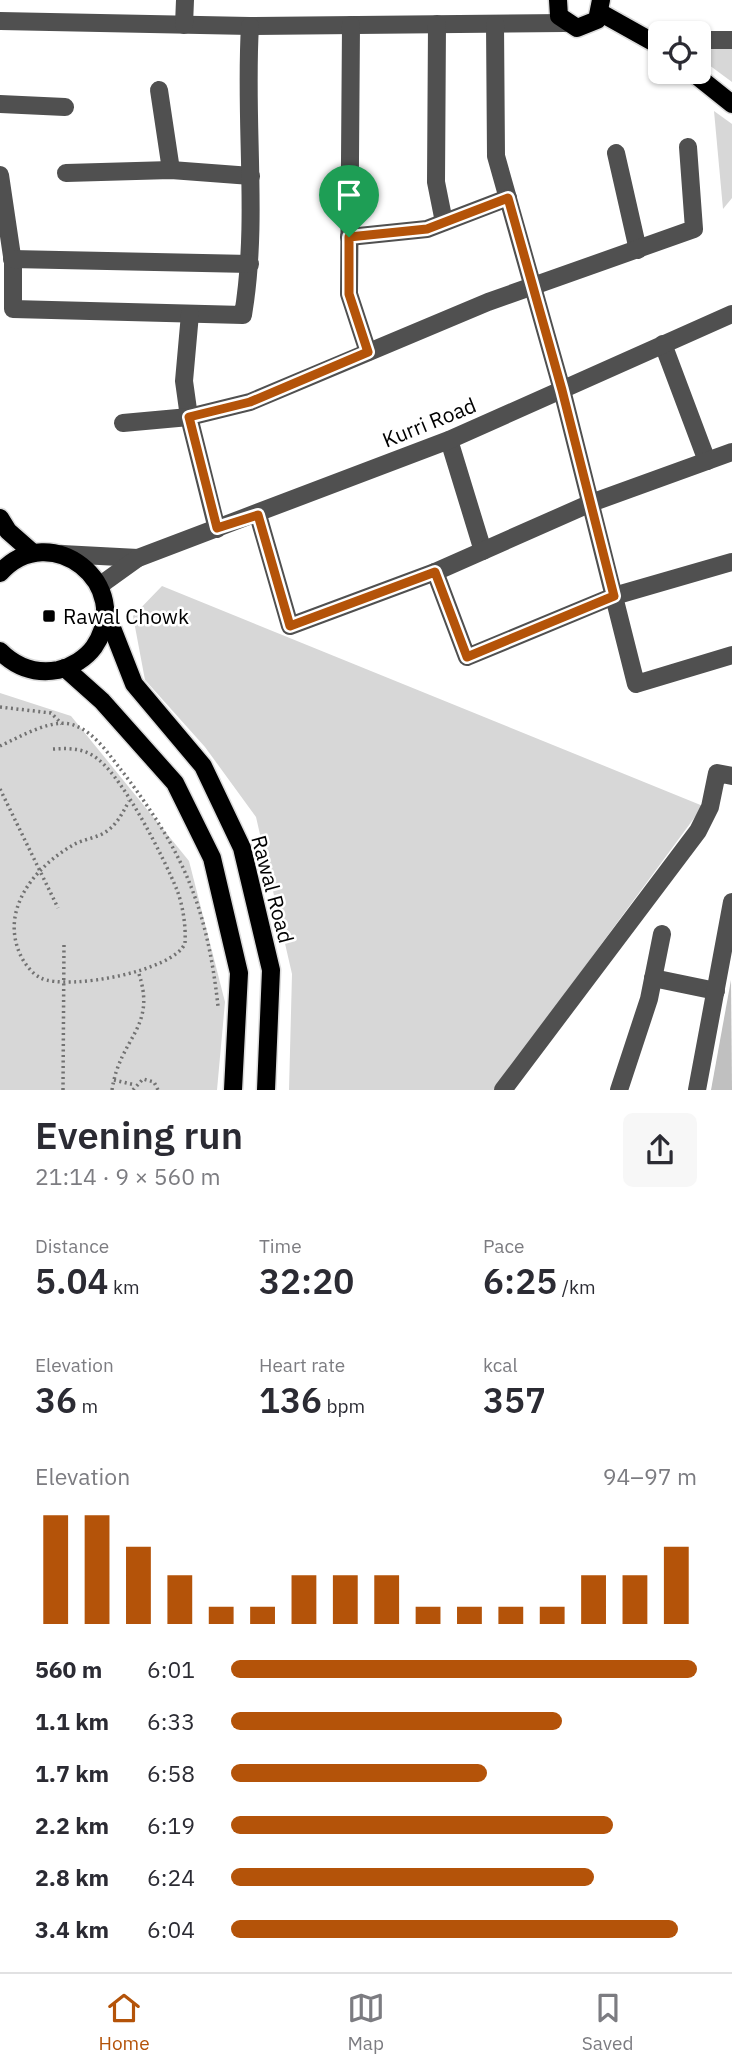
<!DOCTYPE html>
<html lang="en">
<head>
<meta charset="utf-8">
<style>
	:root { --surface:#fff; --page:#f7f7f7; --text:#2b2b33; --muted:#7c7c81; --line:#e1e1e2; --accent:#b45309 }
	body { margin:0; font-family:"IBM Plex Sans",sans-serif; background:var(--page); color:var(--text); height:100vh; display:flex; flex-direction:column; font-size:26px; white-space:nowrap }
	* { box-sizing:border-box; margin:0 }
	p { font-size:23px; color:var(--muted) }
	.icon { flex:none; width:38px; height:38px; fill:none; stroke:currentColor; stroke-width:2; stroke-linecap:round; stroke-linejoin:round }
	.map { position:relative; height:1090px; overflow:hidden }
	.details { display:flex; flex-direction:column; background:var(--surface); flex:1 }
	.details>* { flex:none }
	.fabs { position:absolute; left:648px; top:21px; display:grid; gap:14px }
	.fabs a { display:grid; place-items:center; width:63px; height:63px; border-radius:10px; background:var(--surface); box-shadow:0 2px 5px #0004; font-size:35px }
	.pin { position:absolute; display:grid; place-items:center; width:60px; height:60px; color:#fff; margin:-72px -30px; border-radius:50% 50% 50% 0; rotate:-45deg; box-shadow:0 0 7px #0007 }
	.pin .icon { rotate:45deg }
	.round { display:grid; place-items:center; flex:none; width:74px; height:74px; border-radius:10px; background:var(--page) }
	.overview { display:flex; align-items:center; justify-content:space-between; height:119px; padding:0 35px }
	h1 { font-size:38px; font-weight:600; line-height:52px }
	.figures { display:grid; grid-template-columns:repeat(3,1fr); gap:10px; height:119px; padding:7px 35px }
	.figures div { display:grid; align-content:center }
	.figures b { font-size:35px; font-weight:600 }
	.figures small { font-size:19px; font-weight:400 }
	.figures p { font-size:19px }
	.chart { height:196px; padding:14px 35px }
	.chart p { display:flex; justify-content:space-between }
	.chart svg { width:100%; height:126px; margin-top:7px; stroke:var(--accent); stroke-width:6 }
	ul { padding:0 35px; list-style:none; font-size:23px }
	li { display:grid; grid-template-columns:112px 84px 1fr; align-items:center; height:52px }
	li i { height:18px; border-radius:9px; background:var(--accent) }
	.menu { display:flex; justify-content:space-around; align-items:center; height:98px; border-top:2px solid var(--line); background:var(--surface); font-size:19px; color:var(--muted) }
	.menu a { display:grid; justify-items:center; gap:4px }
	.menu .active { color:var(--accent) }
	.map>svg:first-child { display:block }
</style>
</head>
<body>
<div class="map">
<svg width="732" height="1090" viewBox="0 0 732 1090">
	<rect width="100%" height="100%" fill="#fff"/>
	<g fill="#d7d7d7">
		<polygon points="700,47 732,48 732,82 705,62"/>
		<polygon points="714,111 732,124 732,198 723,209"/>
		<polygon points="162,586 703,806 494,1090 289,1090 292,974 256,817 205,747 145,680 133,616"/>
		<polygon points="0,693 71,716 189,861 225,1002 217,1090 0,1090"/>
	</g>
	<polygon fill="#c0c0c0" points="731,980 732,1090 711,1090"/>
	<g fill="none" stroke-linecap="round" stroke-linejoin="round">
		<defs>
			<g id="major">
				<polyline points="558,0 559,16 577,28 597,20 601,0"/>
				<polyline points="601,13 660,46"/>
				<polyline points="692,72 732,104"/>
				<polyline points="0,518 8,531 33,553"/>
				<path d="M0,573C50,517 136,585 94,647C86,658 72,667 58,670C36,674 16,667 0,651"/>
				<polyline points="105,610 134,684 203,766 242,848 271,970 266,1090"/>
				<polyline points="65,668 102,701 175,783 212,858 239,973 233,1090"/>
			</g>
		</defs>
		<use href="#major" stroke="#dbdbdb" stroke-width="21"/>
		<g stroke="#727272" stroke-width="3.5" stroke-dasharray="2 3.5" stroke-linecap="butt">
			<polyline points="0,707 51,713 62,724"/>
			<path d="M0,746C20,737 54,716 76,726C95,733 110,756 122,771C183,851 207,906 218,1006"/>
			<path d="M53,749C70,748 85,748 99,760C125,781 164,858 177,890C183,906 186,926 185,943C175,971 67,991 41,978C32,974 24,963 20,954C0,909 35,867 73,845C83,839 98,838 107,831C118,823 123,812 129,801"/>
			<polyline points="0,789 58,908"/>
			<polyline points="114,1080 135,1085"/>
			<polyline points="63,1090 64,942"/>
			<path d="M112,1090C120,1036 158,1028 138,971"/>
			<polyline points="133,1090 143,1079 154,1082 158,1090"/>
		</g>
		<g stroke="#505050" stroke-width="18">
			<polyline points="0,21 250,26 565,23"/>
			<polyline points="437,24 436,182 444,222"/>
			<polyline points="495,24 496,156 562,390 636,684 732,655"/>
			<polyline points="184,25 185,0"/>
			<polyline points="351,25 349,294 368,352"/>
			<polyline points="698,40 732,40"/>
			<polyline points="159,90 171,170"/>
			<polyline points="0,104 65,107"/>
			<polyline points="616,153 638,250"/>
			<polyline points="66,173 171,170 251,176"/>
			<path d="M0,175L13,263V309L243,315C259,219 244,123 250,26"/>
			<polyline points="349,237 427,229 508,198"/>
			<polyline points="12,259 250,264"/>
			<polyline points="190,314 184,381 189,417 217,529"/>
			<polyline points="663,344 707,461"/>
			<polyline points="123,423 189,417 250,402 488,302 694,229 688,147"/>
			<polyline points="449,440 483,551"/>
			<polyline points="258,515 290,626 435,572 591,503 732,452"/>
			<polyline points="62,554 138,558"/>
			<polyline points="435,572 467,657 614,596 732,562"/>
			<polyline points="99,586 138,558 449,440 732,314"/>
			<polyline points="653,978 716,991"/>
			<polyline points="503,1090 698,831 710,807 717,773 732,776"/>
			<polyline points="619,1090 649,999 662,934"/>
			<polyline points="697,1090 732,902"/>
		</g>
		<use href="#major" stroke="#000" stroke-width="18"/>
	</g>
	<g fill="none" stroke-linecap="round" stroke-linejoin="round">
		<defs>
			<polygon id="route" points="508,198 562,390 614,596 467,657 435,572 290,626 258,515 217,528 189,417 250,402 368,352 349,294 349,237 427,229"/>
		</defs>
		<use href="#route" stroke="#fff" stroke-width="14"/>
		<use href="#route" stroke="#b45309" stroke-width="9"/>
	</g>
	<rect fill="#000" stroke="#fff" stroke-width="2.5" x="42" y="609" width="14" height="14" rx="3.5"/>
	<g text-anchor="middle" dominant-baseline="central" stroke-width="5" stroke-linejoin="round" paint-order="stroke">
		<g font-size="21" fill="#000" stroke="#fff">
			<text transform="translate(429 422) rotate(-22)">Kurri Road</text>
			<text transform="translate(273 889) rotate(75)">Rawal Road</text>
		</g>
		<g font-size="21" fill="#000" stroke="#fff" text-anchor="start">
			<text x="63" y="616">Rawal Chowk</text>
		</g>
	</g>
</svg>
<div class="fabs">
<a><svg class="icon" aria-label="locate" viewBox="0 0 24 24"><circle cx="12" cy="12" r="6"/><path d="M12 2v4M12 18v4M2 12h4M18 12h4"/></svg></a>
</div>
<div class="pin" style="left:349px;top:237px;background:#1e9e55"><svg class="icon" aria-label="arrive" viewBox="0 0 24 24"><path d="M6 21V4h12l-3 4 3 4H6"/></svg></div>
</div>
<section class="details">
<div class="overview"><div><h1>Evening run</h1><p>21:14 · 9 × 560 m</p></div><a class="round"><svg class="icon" aria-label="share" viewBox="0 0 24 24"><path d="M12 15V3M7 8l5-5 5 5M5 13v7h14v-7"/></svg></a></div>
<div class="figures">
<div><p>Distance</p><b>5.04<small> km</small></b></div>
<div><p>Time</p><b>32:20</b></div>
<div><p>Pace</p><b>6:25<small> /km</small></b></div>
</div>
<div class="figures">
<div><p>Elevation</p><b>36<small> m</small></b></div>
<div><p>Heart rate</p><b>136<small> bpm</small></b></div>
<div><p>kcal</p><b>357</b></div>
</div>
<div class="chart"><p><span>Elevation</span>94–97 m</p>
<svg viewBox="0 0 160 44" preserveAspectRatio="none"><path d="M5 44V6M15 44V6M25 44V17M35 44V27M45 44V38M55 44V38M65 44V27M75 44V27M85 44V27M95 44V38M105 44V38M115 44V38M125 44V38M135 44V27M145 44V27M155 44V17"/></svg>
</div>
<ul>
<li><b>560 m</b>6:01<i style="width:100%"></i></li>
<li><b>1.1 km</b>6:33<i style="width:71%"></i></li>
<li><b>1.7 km</b>6:58<i style="width:55%"></i></li>
<li><b>2.2 km</b>6:19<i style="width:82%"></i></li>
<li><b>2.8 km</b>6:24<i style="width:78%"></i></li>
<li><b>3.4 km</b>6:04<i style="width:96%"></i></li>
</ul>
</section>
<nav class="menu">
<a class="active"><svg class="icon" aria-label="home" viewBox="0 0 24 24"><path d="M3 11l9-7 9 7M6 9v11h12V9"/></svg>Home</a>
<a><svg class="icon" aria-label="map" viewBox="0 0 24 24"><path d="M3 6l6-2 6 2 6-2v14l-6 2-6-2-6 2zM9 4v14M15 6v14"/></svg>Map</a>
<a><svg class="icon" aria-label="saved" viewBox="0 0 24 24"><path d="M7 4h10v16l-5-4-5 4z"/></svg>Saved</a>
</nav>
</body>
</html>
